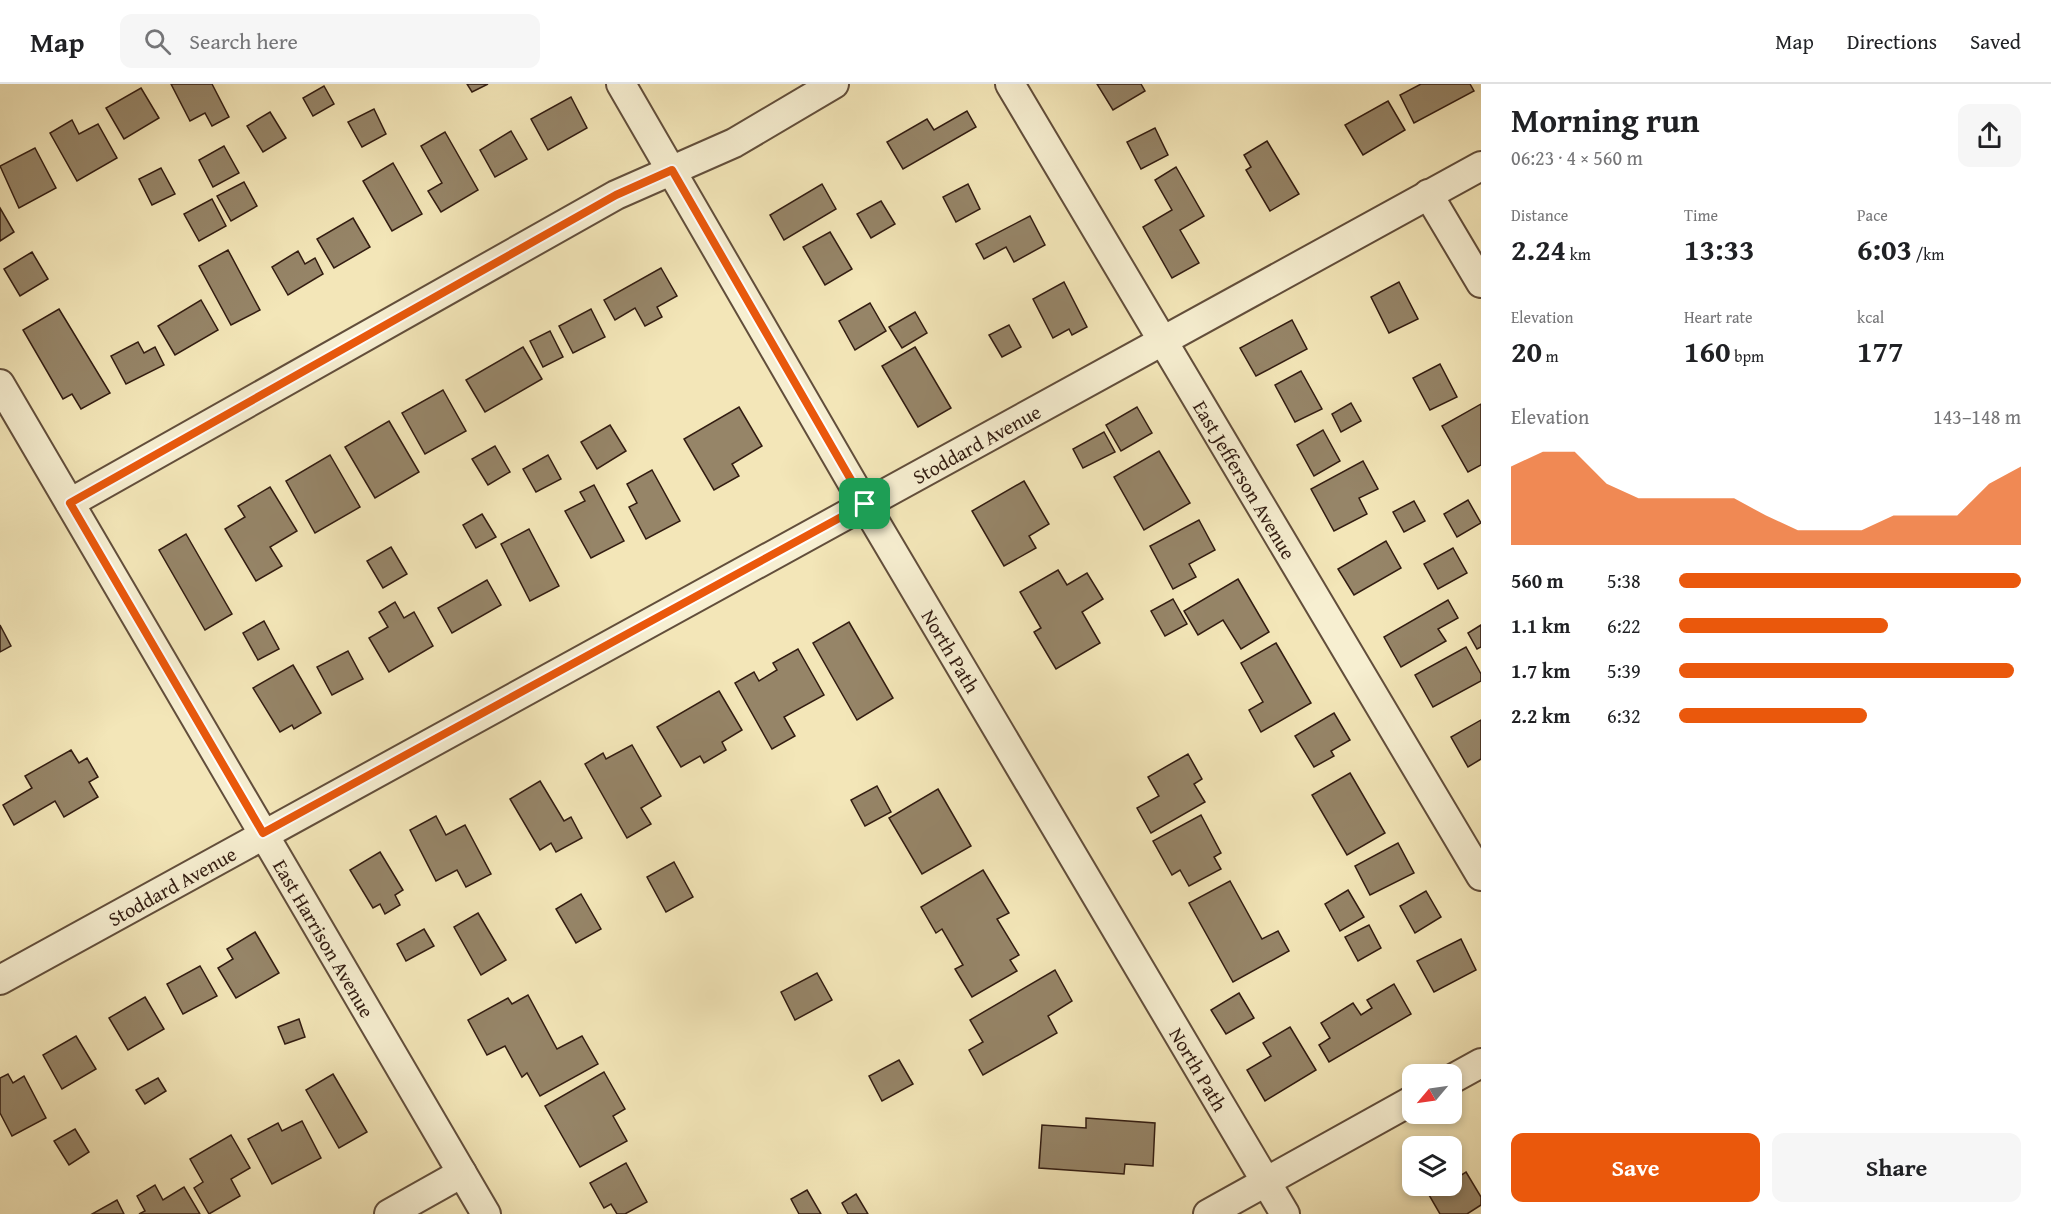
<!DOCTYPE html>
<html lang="en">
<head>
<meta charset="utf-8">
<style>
	:root { --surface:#fff; --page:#f6f6f6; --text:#202124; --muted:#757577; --line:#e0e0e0; --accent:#ea580c }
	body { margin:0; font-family:"Gentium Book Plus",serif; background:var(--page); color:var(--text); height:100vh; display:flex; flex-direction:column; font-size:22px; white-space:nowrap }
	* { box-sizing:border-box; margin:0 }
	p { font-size:20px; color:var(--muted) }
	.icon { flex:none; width:33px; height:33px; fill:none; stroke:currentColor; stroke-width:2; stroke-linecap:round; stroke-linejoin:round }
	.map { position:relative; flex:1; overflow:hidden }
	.sheet { display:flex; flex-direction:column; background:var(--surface); width:570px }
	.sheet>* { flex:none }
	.needle { width:39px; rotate:241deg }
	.controls { position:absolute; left:1402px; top:980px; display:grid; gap:12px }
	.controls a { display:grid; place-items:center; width:60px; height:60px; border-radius:12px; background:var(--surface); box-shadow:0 3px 9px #0003; font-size:30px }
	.pin { position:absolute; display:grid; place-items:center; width:51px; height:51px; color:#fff; margin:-26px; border-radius:12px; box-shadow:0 3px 9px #0006 }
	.round { display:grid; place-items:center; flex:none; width:63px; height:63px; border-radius:12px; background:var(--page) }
	.headline { display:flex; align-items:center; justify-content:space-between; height:102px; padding:0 30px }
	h1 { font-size:33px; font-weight:800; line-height:45px }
	.figures { display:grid; grid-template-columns:repeat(3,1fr); gap:9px; height:102px; padding:6px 30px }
	.figures div { display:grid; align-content:center }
	.figures b { font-size:30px; font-weight:800 }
	.figures small { font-size:16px; font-weight:400 }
	.figures p { font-size:16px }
	.chart { height:168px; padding:12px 30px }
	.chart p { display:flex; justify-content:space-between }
	.chart svg { width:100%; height:108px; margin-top:6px; fill:var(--accent); opacity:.7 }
	.cta { display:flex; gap:12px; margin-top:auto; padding:12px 30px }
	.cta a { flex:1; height:69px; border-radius:12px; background:var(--accent); color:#fff; font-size:24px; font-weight:800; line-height:69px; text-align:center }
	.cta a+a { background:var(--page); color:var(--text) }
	ul { padding:0 30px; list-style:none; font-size:20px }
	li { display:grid; grid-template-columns:96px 72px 1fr; align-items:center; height:45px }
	li i { height:15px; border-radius:8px; background:var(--accent) }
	header { display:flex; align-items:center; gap:36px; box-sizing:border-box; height:84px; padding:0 30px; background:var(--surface); border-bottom:2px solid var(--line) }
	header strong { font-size:28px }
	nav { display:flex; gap:33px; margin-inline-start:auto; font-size:21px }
	.search { width:420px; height:54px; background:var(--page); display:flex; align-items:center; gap:15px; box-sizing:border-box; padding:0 21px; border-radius:12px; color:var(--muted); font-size:22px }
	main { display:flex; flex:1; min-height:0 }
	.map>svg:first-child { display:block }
</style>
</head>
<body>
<header>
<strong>Map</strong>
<div class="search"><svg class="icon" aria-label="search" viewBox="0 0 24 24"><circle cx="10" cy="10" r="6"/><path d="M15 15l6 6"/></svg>Search here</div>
<nav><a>Map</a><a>Directions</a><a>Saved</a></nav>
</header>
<main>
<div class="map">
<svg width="1481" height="1130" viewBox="0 0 1481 1130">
	<rect width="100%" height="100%" fill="#f3e6b8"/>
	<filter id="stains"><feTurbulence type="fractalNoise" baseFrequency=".00333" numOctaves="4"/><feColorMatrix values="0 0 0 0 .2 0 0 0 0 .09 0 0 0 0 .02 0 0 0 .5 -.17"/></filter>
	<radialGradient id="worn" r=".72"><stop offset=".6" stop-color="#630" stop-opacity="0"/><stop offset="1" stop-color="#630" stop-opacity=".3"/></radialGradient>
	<g fill="#968568" stroke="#321c11" stroke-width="1.5">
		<polygon points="171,0 212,0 229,33 212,42 205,29 190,37"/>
		<polygon points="467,0 488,0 472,8"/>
		<polygon points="1097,0 1141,0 1145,7 1113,26"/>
		<polygon points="1421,0 1470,0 1474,7 1414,39 1400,11"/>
		<polygon points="324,2 334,20 313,32 303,14"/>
		<polygon points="141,4 159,34 124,55 106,24"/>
		<polygon points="571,13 587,44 548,66 531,35"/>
		<polygon points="1388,17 1405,46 1363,71 1345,41"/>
		<polygon points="374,25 386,50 362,63 348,38"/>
		<polygon points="967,27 976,43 903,85 887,58 927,35 934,46"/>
		<polygon points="270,28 286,54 263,68 247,42"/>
		<polygon points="72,36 79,50 98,40 117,74 77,97 50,49"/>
		<polygon points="1155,44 1168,71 1141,85 1127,58"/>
		<polygon points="511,47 527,75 495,93 480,66"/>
		<polygon points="445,48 478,106 441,128 428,107 442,99 421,62"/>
		<polygon points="1267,57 1299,110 1270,127 1246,86 1251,83 1244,71"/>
		<polygon points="224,62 239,89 213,103 199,76"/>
		<polygon points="35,64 56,104 19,124 0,82"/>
		<polygon points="393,79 422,130 392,147 363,97"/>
		<polygon points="1176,83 1204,132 1180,146 1199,179 1172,194 1143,143 1172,126 1155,96"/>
		<polygon points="161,84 175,110 152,121 139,95"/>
		<polygon points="244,98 257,122 231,137 217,112"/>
		<polygon points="822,100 836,125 784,156 770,131"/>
		<polygon points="968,100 980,125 956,138 943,113"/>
		<polygon points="212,115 226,142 199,157 184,130"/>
		<polygon points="881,117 895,140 871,154 857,130"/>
		<polygon points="0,124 14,148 0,157"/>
		<polygon points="1030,132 1045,161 1014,178 1006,163 984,175 976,160"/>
		<polygon points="353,134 370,163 334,184 317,155"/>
		<polygon points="830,148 852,185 825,201 803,163"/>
		<polygon points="228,166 260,226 231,241 199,182"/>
		<polygon points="298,167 305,180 315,174 323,190 288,211 272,183"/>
		<polygon points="32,168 48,195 20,212 4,185"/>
		<polygon points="661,184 677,212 657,223 662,233 645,242 635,224 615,236 604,216"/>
		<polygon points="1064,198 1087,243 1072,251 1069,245 1053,254 1033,215"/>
		<polygon points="1399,198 1418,235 1389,249 1371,213"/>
		<polygon points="201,216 218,246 175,271 158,242"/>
		<polygon points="870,219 886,247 855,266 839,237"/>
		<polygon points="59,225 110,309 81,325 72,310 63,315 23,246"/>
		<polygon points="591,225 605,253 573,269 559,242"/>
		<polygon points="915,228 927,249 902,264 889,243"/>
		<polygon points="1292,236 1307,265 1256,292 1240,264"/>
		<polygon points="1009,241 1021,263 1002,273 989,251"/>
		<polygon points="550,247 563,273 543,283 530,257"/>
		<polygon points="138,258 144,269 155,263 164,281 126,300 111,272"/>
		<polygon points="523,263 542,295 485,328 466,296"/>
		<polygon points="915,263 951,324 918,343 882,282"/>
		<polygon points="1440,280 1457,313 1430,326 1413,294"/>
		<polygon points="1301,287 1322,325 1295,338 1275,301"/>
		<polygon points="443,306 466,347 425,370 402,329"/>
		<polygon points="1351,319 1361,337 1341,348 1332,330"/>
		<polygon points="1481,320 1481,381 1468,388 1442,342"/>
		<polygon points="739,323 762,362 732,380 739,392 714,406 684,355"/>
		<polygon points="1137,323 1152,349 1121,367 1106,341"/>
		<polygon points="389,337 419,388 375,414 345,363"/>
		<polygon points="610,341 626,367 597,385 581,358"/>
		<polygon points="1323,346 1340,377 1314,392 1297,361"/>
		<polygon points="1104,348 1115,368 1083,384 1073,365"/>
		<polygon points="495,362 510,388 488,401 472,375"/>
		<polygon points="1159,367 1190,419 1144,446 1114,393"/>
		<polygon points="330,371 360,423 315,449 286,397"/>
		<polygon points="548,371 561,395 536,408 523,385"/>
		<polygon points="1363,377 1378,405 1359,414 1367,430 1334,447 1311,405"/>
		<polygon points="652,386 680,437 646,455 629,423 637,419 627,400"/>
		<polygon points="1024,397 1049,440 1029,452 1036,464 1004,482 972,427"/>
		<polygon points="594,401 624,457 591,474 565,427 585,417 580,408"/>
		<polygon points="270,403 297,447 270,463 282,482 256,497 225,445 245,433 238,422"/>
		<polygon points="1468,416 1481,439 1457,453 1444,430"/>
		<polygon points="1414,417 1425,437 1404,448 1393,428"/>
		<polygon points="482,430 496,453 476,464 463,441"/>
		<polygon points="1199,436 1215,466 1189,480 1196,493 1173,505 1150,462"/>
		<polygon points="529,445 559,502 530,517 501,460"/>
		<polygon points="186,450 232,530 205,546 159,466"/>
		<polygon points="1386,457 1401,484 1354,511 1338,485"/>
		<polygon points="391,463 407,490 383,504 367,477"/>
		<polygon points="1453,464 1467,489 1438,505 1424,480"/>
		<polygon points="1058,486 1067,501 1087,489 1103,515 1082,528 1100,559 1056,585 1034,548 1041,544 1020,508"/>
		<polygon points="1238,495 1269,548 1241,565 1223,536 1198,551 1184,527"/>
		<polygon points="487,496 501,521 452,549 438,524"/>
		<polygon points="1173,515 1187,540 1165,552 1151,527"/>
		<polygon points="1448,516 1458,534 1438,545 1446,557 1401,583 1384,553"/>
		<polygon points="395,518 404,534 414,528 433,562 389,588 369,554 388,543 379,528"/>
		<polygon points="264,537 279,565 258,576 243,549"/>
		<polygon points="849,538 893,614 857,636 813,559"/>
		<polygon points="0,541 11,562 0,568"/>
		<polygon points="1481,541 1481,563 1477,565 1468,549"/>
		<polygon points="1276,559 1311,619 1261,648 1249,626 1263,618 1241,579"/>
		<polygon points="1466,563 1481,590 1481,597 1433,623 1415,591"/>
		<polygon points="798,565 824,611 784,633 795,652 772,665 735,599 754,588 759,597 777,586 773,579"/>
		<polygon points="348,567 363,595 332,611 317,583"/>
		<polygon points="293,581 321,629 294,645 292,641 280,648 253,604"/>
		<polygon points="719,607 742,646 722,658 726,666 704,679 700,672 681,683 657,643"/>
		<polygon points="1334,629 1350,656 1331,667 1334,672 1314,683 1295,652"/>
		<polygon points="1481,636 1481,675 1468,683 1451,653"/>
		<polygon points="632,661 661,712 641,724 651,740 627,754 585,680 603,669 606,675"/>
		<polygon points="71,666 79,679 87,674 98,693 89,698 98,713 64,733 55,717 14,741 3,721 32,704 25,692"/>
		<polygon points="1188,670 1202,695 1194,700 1205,718 1151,749 1137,724 1159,712 1148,693"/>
		<polygon points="1350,689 1385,749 1347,771 1312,711"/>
		<polygon points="540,697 564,737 571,733 582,754 556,768 551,759 540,766 510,715"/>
		<polygon points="877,702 891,728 865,742 851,716"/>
		<polygon points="938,705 971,762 922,790 889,734"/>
		<polygon points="1201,731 1221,769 1214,773 1221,785 1189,802 1180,786 1172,791 1153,757"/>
		<polygon points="436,732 446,751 465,741 491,790 466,803 457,786 436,797 410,746"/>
		<polygon points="1398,759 1414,789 1370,811 1355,782"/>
		<polygon points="380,768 403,806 395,811 400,821 385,830 380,820 373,824 350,786"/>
		<polygon points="674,778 693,813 666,828 647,793"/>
		<polygon points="983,786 1009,829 997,835 1019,871 1010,876 1017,887 972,913 955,885 963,881 942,845 936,849 921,823"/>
		<polygon points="1230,797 1262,855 1278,847 1289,867 1233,898 1189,819"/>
		<polygon points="1348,806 1364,833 1340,847 1325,820"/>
		<polygon points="1426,807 1441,833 1415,849 1400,822"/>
		<polygon points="581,810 601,845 576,859 556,825"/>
		<polygon points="478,829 506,876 481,891 454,843"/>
		<polygon points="1369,841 1381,864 1358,877 1345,853"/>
		<polygon points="424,845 434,862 406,877 397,860"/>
		<polygon points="255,848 279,889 236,914 218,884 233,875 227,865"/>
		<polygon points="1461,855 1476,886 1434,908 1417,877"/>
		<polygon points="200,882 217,912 183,930 167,900"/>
		<polygon points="1055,886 1072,917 1048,932 1057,949 983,991 969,966 983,958 970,936"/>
		<polygon points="817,889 832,916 795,936 781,908"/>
		<polygon points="1394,900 1411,930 1329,978 1319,961 1330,954 1321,939 1353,919 1361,931 1372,924 1367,916"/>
		<polygon points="1239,909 1254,934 1226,950 1211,926"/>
		<polygon points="528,911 557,965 582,952 598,980 540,1012 527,989 522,993 505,962 487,971 468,936 508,914 512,920"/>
		<polygon points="145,913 164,945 128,966 109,934"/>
		<polygon points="299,935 305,953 285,960 278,943"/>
		<polygon points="1290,943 1316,986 1265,1017 1247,986 1271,972 1263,959"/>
		<polygon points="76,952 96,985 62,1005 43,971"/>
		<polygon points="899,976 913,1000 882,1017 869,992"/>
		<polygon points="604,988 625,1025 613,1032 627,1057 580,1083 545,1022"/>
		<polygon points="8,990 13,999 24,992 46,1034 12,1052 0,1029 0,994"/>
		<polygon points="333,990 367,1048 339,1064 306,1006"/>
		<polygon points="158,994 166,1007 145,1020 136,1006"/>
		<polygon points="1086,1034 1155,1039 1153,1082 1125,1080 1124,1090 1039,1084 1042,1041 1086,1044"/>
		<polygon points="302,1037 321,1074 272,1100 248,1055 278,1039 282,1047"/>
		<polygon points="75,1045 89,1068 69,1081 54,1057"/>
		<polygon points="231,1051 250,1084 231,1095 240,1112 209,1130 194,1104 203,1098 190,1075"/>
		<polygon points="626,1079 647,1118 625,1130 617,1130 611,1120 604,1124 590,1099"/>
		<polygon points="1466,1088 1481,1113 1481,1121 1467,1130 1440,1130 1429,1111 1445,1101 1452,1101 1452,1097"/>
		<polygon points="155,1101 163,1116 184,1103 200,1130 139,1130 145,1127 137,1112"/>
		<polygon points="807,1106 821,1130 799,1130 791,1115"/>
		<polygon points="856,1110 868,1130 848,1130 842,1119"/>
		<polygon points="117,1116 124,1130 92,1130"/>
	</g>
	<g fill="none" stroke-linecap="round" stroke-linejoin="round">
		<defs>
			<g id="minor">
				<path id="s1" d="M621,0L865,421L1285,1130"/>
				<path id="s2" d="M1010,0L1481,792"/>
				<polyline points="1428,110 1481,199"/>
				<path id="s3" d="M0,300L486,1130"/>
				<polyline points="70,419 616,111 734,59 834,0"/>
				<path id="s4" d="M0,896L1481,82"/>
				<polyline points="1452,995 1481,979"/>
				<polyline points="389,1130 462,1089"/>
				<polyline points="1208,1130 1413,1016"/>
			</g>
		</defs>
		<use href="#minor" stroke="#624e3b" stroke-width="32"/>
		<use href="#minor" stroke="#f7efd1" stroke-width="28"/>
	</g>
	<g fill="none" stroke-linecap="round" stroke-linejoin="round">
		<defs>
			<polygon id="route" points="672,86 865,420 263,749 70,419 616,111"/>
		</defs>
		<use href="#route" stroke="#fff" stroke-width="12"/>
		<use href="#route" stroke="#ea580c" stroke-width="8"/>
	</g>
	<g text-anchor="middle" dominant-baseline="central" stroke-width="4.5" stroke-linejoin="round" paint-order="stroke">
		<g font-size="20" fill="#321c11" stroke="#f7efd1">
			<text stroke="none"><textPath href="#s4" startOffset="1114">Stoddard Avenue</textPath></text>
			<text stroke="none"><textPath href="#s2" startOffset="460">East Jefferson Avenue</textPath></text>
			<text stroke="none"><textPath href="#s1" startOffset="656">North Path</textPath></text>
			<text stroke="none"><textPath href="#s4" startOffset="196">Stoddard Avenue</textPath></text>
			<text stroke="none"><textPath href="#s3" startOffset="642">East Harrison Avenue</textPath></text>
			<text stroke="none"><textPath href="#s1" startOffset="1142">North Path</textPath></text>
		</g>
	</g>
	<rect width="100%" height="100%" filter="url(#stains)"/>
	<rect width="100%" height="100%" fill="url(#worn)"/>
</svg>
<div class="controls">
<a><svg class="needle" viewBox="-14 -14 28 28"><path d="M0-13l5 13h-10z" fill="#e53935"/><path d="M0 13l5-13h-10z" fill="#757577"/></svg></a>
<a><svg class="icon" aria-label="layers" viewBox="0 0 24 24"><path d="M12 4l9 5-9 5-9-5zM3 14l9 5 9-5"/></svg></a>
</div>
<div class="pin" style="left:865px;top:420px;background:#1e9e55"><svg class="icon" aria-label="arrive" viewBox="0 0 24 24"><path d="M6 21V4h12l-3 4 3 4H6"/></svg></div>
</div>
<section class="sheet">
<div class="headline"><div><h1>Morning run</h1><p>06:23 · 4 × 560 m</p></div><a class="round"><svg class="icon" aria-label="share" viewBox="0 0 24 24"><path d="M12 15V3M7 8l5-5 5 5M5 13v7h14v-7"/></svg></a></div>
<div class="figures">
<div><p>Distance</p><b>2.24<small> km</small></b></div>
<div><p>Time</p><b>13:33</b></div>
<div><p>Pace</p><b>6:03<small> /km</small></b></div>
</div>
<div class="figures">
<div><p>Elevation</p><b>20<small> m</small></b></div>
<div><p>Heart rate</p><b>160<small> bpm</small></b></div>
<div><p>kcal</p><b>177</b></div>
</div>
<div class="chart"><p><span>Elevation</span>143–148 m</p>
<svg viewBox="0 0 160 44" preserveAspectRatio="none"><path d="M0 44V12L10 6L20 6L30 19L40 25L50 25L60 25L70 25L80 32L90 38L100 38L110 38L120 32L130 32L140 32L150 19L160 12V44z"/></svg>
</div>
<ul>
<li><b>560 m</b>5:38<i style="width:100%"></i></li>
<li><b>1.1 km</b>6:22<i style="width:61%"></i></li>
<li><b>1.7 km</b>5:39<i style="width:98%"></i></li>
<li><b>2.2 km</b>6:32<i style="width:55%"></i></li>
</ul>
<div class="cta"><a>Save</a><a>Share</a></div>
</section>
</main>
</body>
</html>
